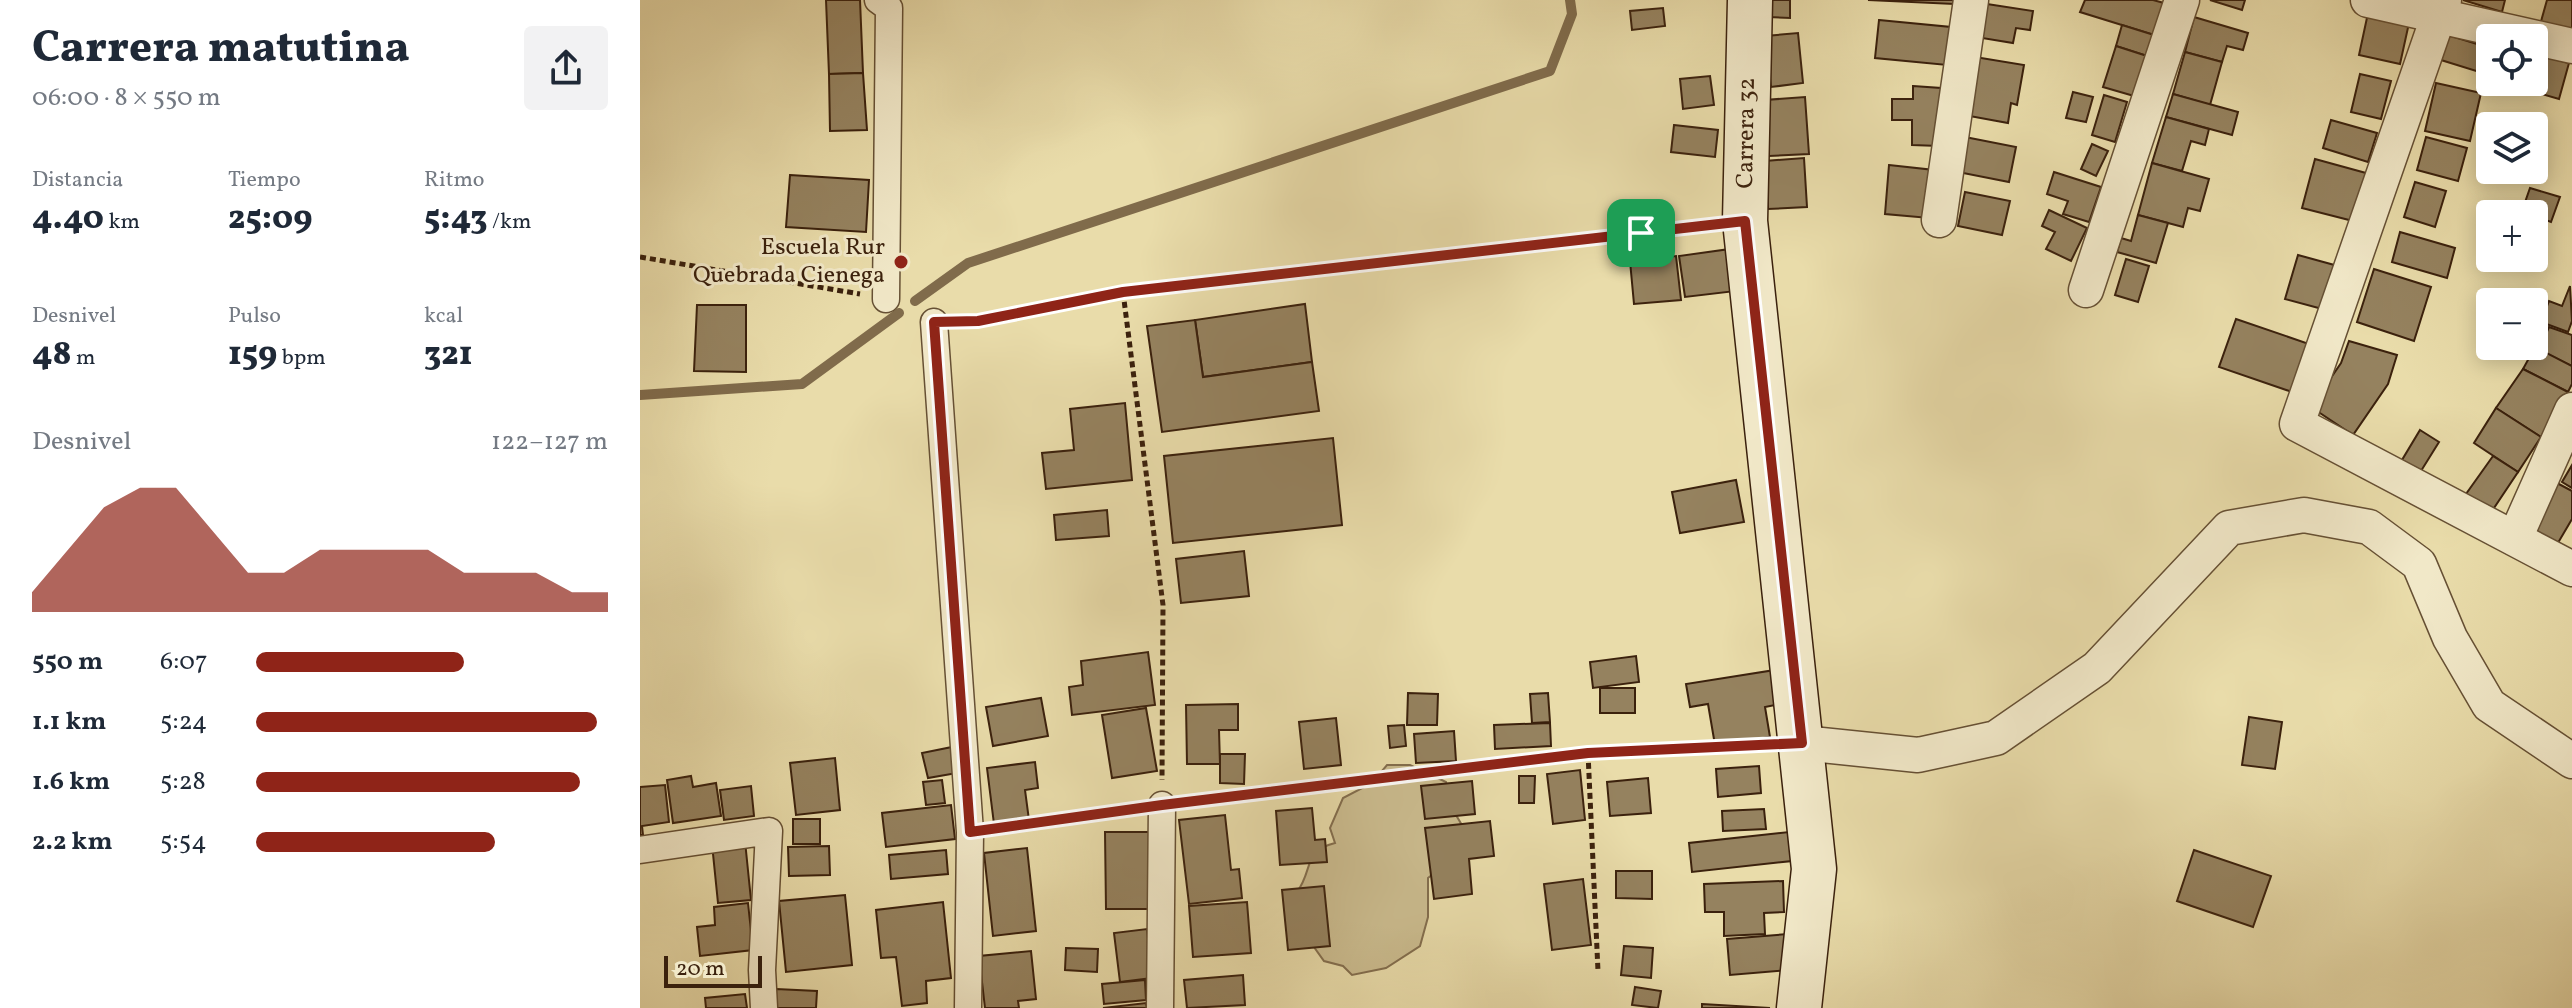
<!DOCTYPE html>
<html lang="es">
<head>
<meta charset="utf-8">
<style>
	:root { --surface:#fff; --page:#f2f2f3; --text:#1f2937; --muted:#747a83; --accent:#8f2418 }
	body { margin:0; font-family:Vollkorn,serif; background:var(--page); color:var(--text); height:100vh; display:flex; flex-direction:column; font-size:30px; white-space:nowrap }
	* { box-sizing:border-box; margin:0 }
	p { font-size:26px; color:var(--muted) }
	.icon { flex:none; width:44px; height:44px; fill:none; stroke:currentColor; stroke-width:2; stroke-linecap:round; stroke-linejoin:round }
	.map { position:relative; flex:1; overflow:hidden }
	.details { display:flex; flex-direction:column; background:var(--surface); width:640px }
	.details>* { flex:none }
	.fabs { position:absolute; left:1836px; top:24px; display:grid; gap:16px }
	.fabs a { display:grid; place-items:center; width:72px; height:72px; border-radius:8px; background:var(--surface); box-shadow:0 4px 20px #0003; font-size:40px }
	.scale { position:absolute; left:24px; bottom:20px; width:98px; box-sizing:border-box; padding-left:8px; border:4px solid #3b210d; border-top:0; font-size:22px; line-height:28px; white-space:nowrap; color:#3b210d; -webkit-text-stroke:6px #f1e8c8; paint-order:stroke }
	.pin { position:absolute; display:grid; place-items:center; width:68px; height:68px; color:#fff; margin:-34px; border-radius:16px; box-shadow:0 4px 12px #0006 }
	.round { display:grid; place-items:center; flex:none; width:84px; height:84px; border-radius:8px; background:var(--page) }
	.head { display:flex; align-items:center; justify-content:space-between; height:136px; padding:0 32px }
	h1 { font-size:44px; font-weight:800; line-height:60px }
	.stats { display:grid; grid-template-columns:repeat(3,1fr); gap:12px; height:136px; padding:8px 32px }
	.stats div { display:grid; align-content:center }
	.stats b { font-size:34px; font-weight:800 }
	.stats small { font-size:22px; font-weight:400 }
	.stats p { font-size:22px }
	.chart { height:224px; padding:16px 32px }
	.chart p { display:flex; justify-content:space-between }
	.chart svg { width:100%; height:144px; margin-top:8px; fill:var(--accent); opacity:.7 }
	ul { padding:0 32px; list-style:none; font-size:26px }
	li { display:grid; grid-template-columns:128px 96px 1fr; align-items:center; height:60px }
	li i { height:20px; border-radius:10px; background:var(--accent) }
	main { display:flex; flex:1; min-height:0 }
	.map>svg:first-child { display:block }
</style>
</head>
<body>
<main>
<section class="details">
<div class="head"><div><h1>Carrera matutina</h1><p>06:00 · 8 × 550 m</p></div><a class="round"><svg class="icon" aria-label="share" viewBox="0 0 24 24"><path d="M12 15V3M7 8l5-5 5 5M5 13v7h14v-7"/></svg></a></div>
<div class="stats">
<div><p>Distancia</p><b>4.40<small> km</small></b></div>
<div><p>Tiempo</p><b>25:09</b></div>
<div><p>Ritmo</p><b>5:43<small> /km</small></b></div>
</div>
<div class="stats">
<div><p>Desnivel</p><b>48<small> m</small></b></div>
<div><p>Pulso</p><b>159<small> bpm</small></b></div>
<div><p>kcal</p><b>321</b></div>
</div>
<div class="chart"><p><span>Desnivel</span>122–127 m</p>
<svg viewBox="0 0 160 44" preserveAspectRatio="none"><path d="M0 44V38L10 25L20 12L30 6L40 6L50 19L60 32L70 32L80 25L90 25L100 25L110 25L120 32L130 32L140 32L150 38L160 38V44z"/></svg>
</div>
<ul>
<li><b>550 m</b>6:07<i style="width:59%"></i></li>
<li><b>1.1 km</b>5:24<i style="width:97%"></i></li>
<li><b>1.6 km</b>5:28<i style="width:92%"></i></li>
<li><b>2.2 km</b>5:54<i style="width:68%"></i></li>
</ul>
</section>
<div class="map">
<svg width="1932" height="1008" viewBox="0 0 1932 1008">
	<rect width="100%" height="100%" fill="#e9dcaa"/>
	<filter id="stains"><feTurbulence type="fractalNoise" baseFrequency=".0025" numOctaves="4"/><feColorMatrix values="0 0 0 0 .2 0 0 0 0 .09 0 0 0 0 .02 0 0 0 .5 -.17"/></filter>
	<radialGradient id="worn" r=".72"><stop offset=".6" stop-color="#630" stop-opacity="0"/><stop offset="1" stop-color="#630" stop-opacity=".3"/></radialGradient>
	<path fill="#cbbc8f" stroke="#836e4e" stroke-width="2" d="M747,765H770L806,782L816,815L829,837L811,860L788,878V917L780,946L746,968L712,975L703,966L684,961L674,947L657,892C674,869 662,851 695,843L690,828L703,798L732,783Z"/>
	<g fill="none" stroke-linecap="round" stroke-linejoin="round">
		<g stroke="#806b4b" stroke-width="10">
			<polyline points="275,301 328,263 910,71 932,14 930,0"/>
			<polyline points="0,395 162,384 259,313"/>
		</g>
	</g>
	<g fill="#95825f" stroke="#3b210d" stroke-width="2">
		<polygon points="186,0 220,0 223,73 189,74"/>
		<polygon points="1129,0 1150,0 1150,18 1129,17"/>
		<polygon points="1228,0 1314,0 1314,4"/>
		<polygon points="1445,0 1513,0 1524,3 1514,35 1440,12"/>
		<polygon points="1570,0 1605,0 1602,10"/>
		<polygon points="1823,0 1865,0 1862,12"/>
		<polygon points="1907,0 1932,0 1932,34 1900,25"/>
		<polygon points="1347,4 1393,11 1390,30 1376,28 1373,43 1342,38"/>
		<polygon points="1023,8 1025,26 992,30 990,11"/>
		<polygon points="1728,13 1769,23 1760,64 1719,55"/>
		<polygon points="1554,17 1608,33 1603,50 1587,46 1582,62 1545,52"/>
		<polygon points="1239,20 1311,27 1307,65 1235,58"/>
		<polygon points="1482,25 1514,35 1507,56 1476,46"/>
		<polygon points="1158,33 1163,83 1131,87 1125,36"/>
		<polygon points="1808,35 1850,48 1849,75 1801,60"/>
		<polygon points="1476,46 1507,56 1494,96 1463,87"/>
		<polygon points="1545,52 1582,62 1570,105 1533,94"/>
		<polygon points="1894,54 1929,63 1919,99 1884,89 1885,82 1894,82"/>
		<polygon points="1335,57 1384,65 1377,105 1371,103 1368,123 1324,115"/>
		<polygon points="223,73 227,130 190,131 189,74"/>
		<polygon points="1720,74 1751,81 1741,119 1711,112"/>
		<polygon points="1070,76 1074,105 1043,109 1040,79"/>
		<polygon points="1796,83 1841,93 1830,141 1785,131"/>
		<polygon points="1273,86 1301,88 1299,146 1272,145 1272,120 1252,120 1252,99 1273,99"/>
		<polygon points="1433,92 1453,97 1446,122 1426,118"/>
		<polygon points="1533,94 1598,112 1592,135 1526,117"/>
		<polygon points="1464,95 1487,102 1475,142 1452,135"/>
		<polygon points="1165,97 1169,154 1129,156 1125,100"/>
		<polygon points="1526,117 1569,129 1565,145 1551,141 1542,171 1512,163"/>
		<polygon points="1691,120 1737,133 1728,162 1683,148"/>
		<polygon points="1034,125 1078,130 1075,157 1031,152"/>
		<polygon points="1325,137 1376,147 1369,182 1318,172"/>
		<polygon points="1786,137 1827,148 1818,181 1777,170"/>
		<polygon points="1452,144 1468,151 1456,176 1441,169"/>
		<polygon points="1164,158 1167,207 1128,209 1125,161"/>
		<polygon points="1675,159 1726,173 1713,221 1662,208"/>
		<polygon points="1512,163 1569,179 1560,211 1548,208 1543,227 1498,215"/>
		<polygon points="1249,165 1294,170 1289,218 1245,214"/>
		<polygon points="1414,172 1461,187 1449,222 1423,214 1428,201 1407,194"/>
		<polygon points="150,175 229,180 226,232 146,227"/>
		<polygon points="1775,182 1806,191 1795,227 1764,217"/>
		<polygon points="1890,188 1920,197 1911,222 1882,211"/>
		<polygon points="1325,192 1370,201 1362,235 1318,226"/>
		<polygon points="1409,210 1447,228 1431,261 1406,249 1415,232 1402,226"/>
		<polygon points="1498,215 1528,223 1516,263 1477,252 1481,238 1491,241"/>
		<polygon points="1760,232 1815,248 1807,278 1752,262"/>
		<polygon points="1090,249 1096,291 1045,297 1039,256"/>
		<polygon points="1658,255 1698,266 1686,310 1645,299"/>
		<polygon points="1036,256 1041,300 994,304 990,261"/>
		<polygon points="1486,259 1509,266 1498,302 1475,295"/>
		<polygon points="1734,269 1791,287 1774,341 1717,322"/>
		<polygon points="1930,286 1932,321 1928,332 1901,322 1909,301 1922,306"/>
		<polygon points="665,304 672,362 563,377 555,320"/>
		<polygon points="57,305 106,305 106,372 54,371"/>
		<polygon points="1596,319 1672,345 1655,393 1579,367"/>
		<polygon points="555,320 563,377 672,362 679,411 522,432 507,326"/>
		<polygon points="1909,327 1932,335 1932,366 1899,350"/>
		<polygon points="1709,341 1757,355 1748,384 1713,435 1671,407 1701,363"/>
		<polygon points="1895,347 1932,366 1932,384 1928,392 1883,369"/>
		<polygon points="1883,369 1928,392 1901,437 1856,408"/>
		<polygon points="485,403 492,480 406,489 402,453 434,450 430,409"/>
		<polygon points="1856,408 1901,437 1878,472 1834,443"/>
		<polygon points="1780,430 1799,442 1781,471 1762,460"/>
		<polygon points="693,438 702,525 533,543 524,456"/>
		<polygon points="1853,456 1878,472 1852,511 1826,494"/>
		<polygon points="1932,465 1932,488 1922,482"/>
		<polygon points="1096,480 1104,522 1040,533 1032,492"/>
		<polygon points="1917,483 1932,491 1932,519 1915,548 1888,534"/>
		<polygon points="467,510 469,536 416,540 414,515"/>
		<polygon points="604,551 609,596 541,603 536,559"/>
		<polygon points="508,652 515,705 432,715 429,687 443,685 441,661"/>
		<polygon points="996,656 999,682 953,688 950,662"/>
		<polygon points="1135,670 1140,704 1125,707 1130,737 1075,745 1068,704 1050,707 1046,684"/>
		<rect x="960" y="688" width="35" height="25"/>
		<polygon points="768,693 798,694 797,725 767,725"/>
		<polygon points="908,693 910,722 892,723 890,694"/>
		<polygon points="401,698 408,736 353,746 346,707"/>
		<polygon points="598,704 598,730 579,730 580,764 547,764 546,705"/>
		<polygon points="506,708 517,771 472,778 462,715"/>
		<polygon points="1609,717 1642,722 1635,769 1602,765"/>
		<polygon points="696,718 701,765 664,769 659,722"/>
		<polygon points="910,723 911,746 855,749 854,725"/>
		<polygon points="764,725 766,746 750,748 748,726"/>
		<polygon points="814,731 816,761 776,763 774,734"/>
		<polygon points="312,747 317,773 288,778 282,753"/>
		<polygon points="580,754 605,754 604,784 580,783"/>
		<polygon points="195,758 200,810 156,815 150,763"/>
		<polygon points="395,762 398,788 385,790 389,820 354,824 347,768"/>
		<polygon points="1119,766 1121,793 1078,797 1076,769"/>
		<polygon points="940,770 945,820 913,824 907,774"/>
		<polygon points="51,776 53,787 76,783 81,816 33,823 27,780"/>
		<polygon points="879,776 895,776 894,803 879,803"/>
		<polygon points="1008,778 1011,813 970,816 967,782"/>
		<polygon points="302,780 305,803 286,805 283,782"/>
		<polygon points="832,781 835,814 785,819 781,786"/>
		<polygon points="25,785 29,822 2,826 3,835 0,835 0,787"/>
		<polygon points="111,786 114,816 84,820 80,790"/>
		<polygon points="311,805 315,839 246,847 242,813"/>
		<polygon points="672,808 675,840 685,839 687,862 640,865 636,811"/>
		<polygon points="1124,809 1126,829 1083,831 1082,811"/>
		<polygon points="585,815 591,870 599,869 602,898 549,904 539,820"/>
		<rect x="153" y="819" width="27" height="25"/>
		<polygon points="850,821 854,856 829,859 832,894 794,899 785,828"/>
		<polygon points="465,832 510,832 510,909 466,909"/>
		<polygon points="1149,832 1152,861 1052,872 1049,843"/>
		<polygon points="105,841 111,900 78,903 72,844"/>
		<polygon points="189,846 190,875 149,876 148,847"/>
		<polygon points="387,848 396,931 353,936 344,853"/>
		<polygon points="306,850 308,874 251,879 249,855"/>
		<polygon points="1554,850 1631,876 1613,927 1537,901"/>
		<polygon points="976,871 1012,871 1012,899 976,898"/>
		<polygon points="943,879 951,945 912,950 904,884"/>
		<polygon points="1143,881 1144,912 1124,913 1125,934 1084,936 1084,912 1065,912 1064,884"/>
		<polygon points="684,886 690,946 648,950 642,890"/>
		<polygon points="205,895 212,965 146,972 139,901"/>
		<polygon points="303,902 311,978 286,981 287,1003 262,1006 256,957 241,958 236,910"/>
		<polygon points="607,902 611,953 553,957 549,906"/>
		<polygon points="108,903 113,950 60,956 57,927 75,925 74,907"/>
		<polygon points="507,929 512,978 480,982 474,933"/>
		<polygon points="1148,934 1150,970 1090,975 1087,939"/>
		<polygon points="984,946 1013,948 1011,978 981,975"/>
		<polygon points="426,948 458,949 457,972 425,970"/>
		<polygon points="391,951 396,999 378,1001 379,1008 345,1008 339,956"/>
		<polygon points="603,975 605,1005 547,1008 544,980"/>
		<polygon points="505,980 506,1000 464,1004 462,984"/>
		<polygon points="995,987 1021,991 1018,1008 992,1005"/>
		<polygon points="136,989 177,991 176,1008 135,1008"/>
		<polygon points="105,994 107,1008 66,1008 65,998"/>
		<polygon points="506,1003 507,1008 463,1008"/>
		<polygon points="1062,1004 1130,1008 1062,1008"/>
	</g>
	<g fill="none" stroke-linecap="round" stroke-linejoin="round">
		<defs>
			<g id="pedestrian">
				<polyline points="238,0 249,8 246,299"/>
				<polyline points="294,322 330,832 328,1008"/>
				<polyline points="0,850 129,831 122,970 124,1008"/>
				<polyline points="520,1008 522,805"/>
			</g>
			<g id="minor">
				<polyline points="1728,0 1932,46"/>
				<polyline points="1804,0 1657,424 1932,569"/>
				<polyline points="1299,220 1331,0"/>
				<polyline points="1446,290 1542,0"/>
				<polyline points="1875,538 1932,410"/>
				<polyline points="1162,743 1278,755 1356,738 1457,668 1589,528 1664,515 1729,527 1779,564 1810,638 1849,705 1932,761"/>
			</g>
			<polyline id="secondary" points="1110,0 1105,221 1174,869 1159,1008"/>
		</defs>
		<use href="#pedestrian" stroke="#665034" stroke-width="29"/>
		<use href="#minor" stroke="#665034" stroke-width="37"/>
		<use href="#secondary" stroke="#3b210d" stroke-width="47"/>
		<g stroke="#3b210d" stroke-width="5" stroke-dasharray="6 4" stroke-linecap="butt">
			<polyline points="0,257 220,294"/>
			<polyline points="483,292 523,605 522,780"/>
			<polyline points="320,322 338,321 483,292 1067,225"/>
			<polyline points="948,753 958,971"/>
			<polyline points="550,801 948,753 1125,745"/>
			<polyline points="356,828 493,809"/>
		</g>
		<use href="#pedestrian" stroke="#f1e8c8" stroke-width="26"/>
		<use href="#minor" stroke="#f1e8c8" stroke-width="34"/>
		<use href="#secondary" stroke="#f1e8c8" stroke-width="44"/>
	</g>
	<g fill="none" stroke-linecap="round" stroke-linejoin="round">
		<defs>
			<polygon id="route" points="1105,221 1162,743 948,753 522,805 330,832 294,322 338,321 483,292"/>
		</defs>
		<use href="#route" stroke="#fff" stroke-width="16"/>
		<use href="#route" stroke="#8f2418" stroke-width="10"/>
	</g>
	<circle fill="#8f2418" stroke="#f1e8c8" stroke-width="3" cx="261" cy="262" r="8"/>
	<g text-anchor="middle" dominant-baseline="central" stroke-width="6" stroke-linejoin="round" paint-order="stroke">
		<g font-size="24" fill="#3b210d" stroke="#f1e8c8">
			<text transform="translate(1107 133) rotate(-89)">Carrera 32</text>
		</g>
		<g font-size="24" fill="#3b210d" stroke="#f1e8c8" text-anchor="end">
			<text x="245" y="248">Escuela Rur<tspan x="245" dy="28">Quebrada Cienega</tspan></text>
		</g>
	</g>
	<rect width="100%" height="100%" filter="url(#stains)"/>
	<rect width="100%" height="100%" fill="url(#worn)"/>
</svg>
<div class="fabs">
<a><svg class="icon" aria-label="locate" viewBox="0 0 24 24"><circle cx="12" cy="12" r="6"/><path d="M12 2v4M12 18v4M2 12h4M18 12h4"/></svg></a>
<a><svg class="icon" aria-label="layers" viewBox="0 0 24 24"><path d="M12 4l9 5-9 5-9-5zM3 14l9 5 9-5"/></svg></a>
<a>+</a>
<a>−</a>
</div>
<div class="scale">20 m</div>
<div class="pin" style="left:1001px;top:233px;background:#1e9e55"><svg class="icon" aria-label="arrive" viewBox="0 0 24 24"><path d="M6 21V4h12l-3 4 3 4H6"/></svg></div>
</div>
</main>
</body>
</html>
